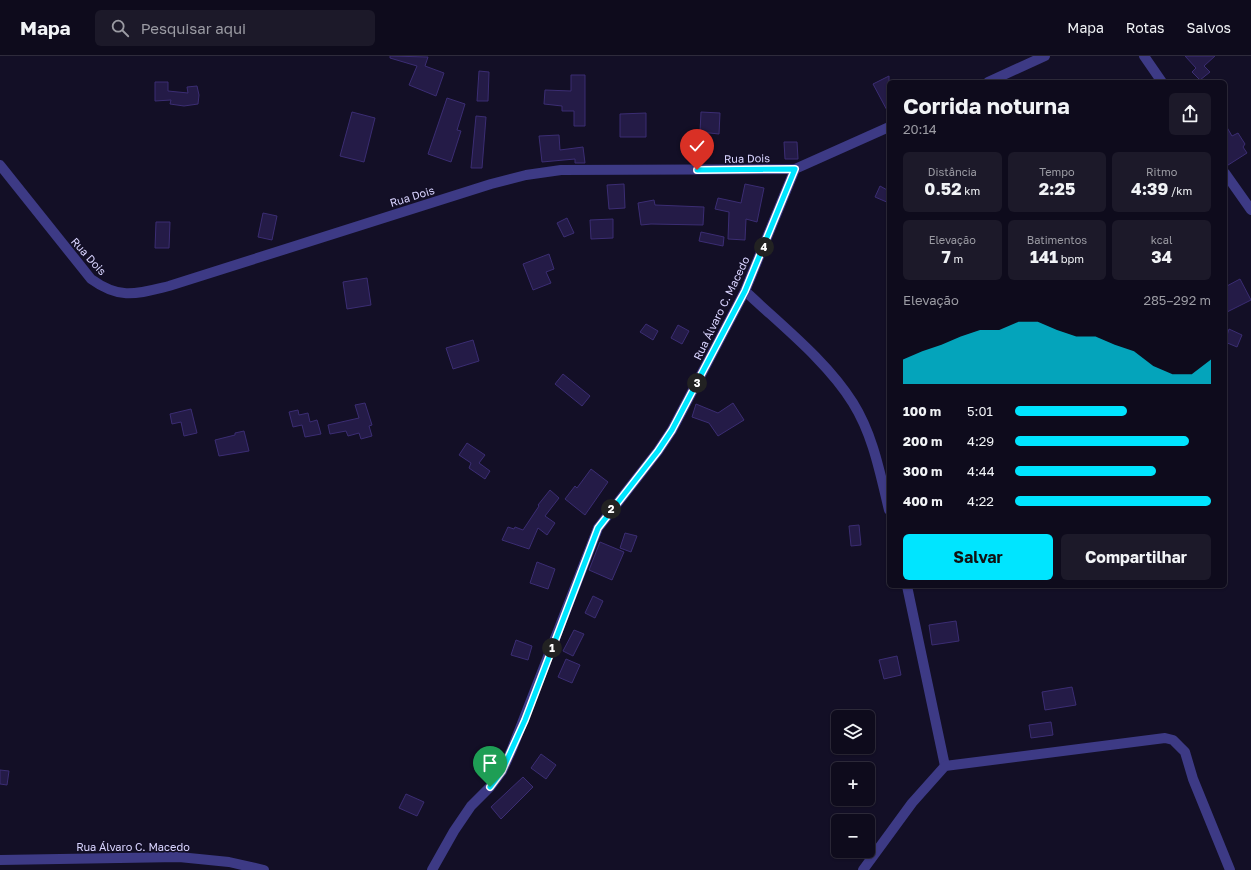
<!DOCTYPE html>
<html lang="pt">
<head>
<meta charset="utf-8">
<style>
	:root { --surface:#0e0b1c; --page:#1c1929; --text:#f1f3f6; --muted:#9b9ba3; --line:#2e2b3b; --accent:#00e5ff }
	body { margin:0; font-family:"Golos Text",sans-serif; background:var(--page); color:var(--text); height:100vh; display:flex; flex-direction:column; font-size:15px; white-space:nowrap }
	* { box-sizing:border-box; margin:0 }
	p { font-size:13px; color:var(--muted) }
	.icon { flex:none; width:22px; height:22px; fill:none; stroke:currentColor; stroke-width:2; stroke-linecap:round; stroke-linejoin:round }
	.map { position:relative; flex:1; overflow:hidden }
	.panel { position:absolute; left:887px; top:24px; width:340px; height:508px; display:flex; flex-direction:column; background:var(--surface); border-radius:6px; box-shadow:0 1px 3px #0004,0 0 0 1px var(--line) }
	.panel>* { flex:none }
	.tools { position:absolute; left:831px; top:654px; display:grid; gap:8px }
	.tools a { display:grid; place-items:center; width:44px; height:44px; border-radius:6px; background:var(--surface); box-shadow:0 1px 3px #0004,0 0 0 1px var(--line); font-size:20px }
	.pin { position:absolute; display:grid; place-items:center; width:34px; height:34px; color:#fff; margin:-41px -17px; border-radius:50% 50% 50% 0; rotate:-45deg; box-shadow:0 0 4px #0007 }
	.pin .icon { rotate:45deg }
	.km { position:absolute; width:20px; height:20px; margin:-10px; border-radius:50%; background:#222; color:#fff; font-size:11px; line-height:20px; text-align:center }
	.round { display:grid; place-items:center; flex:none; width:42px; height:42px; border-radius:6px; background:var(--page) }
	.summary { display:flex; align-items:center; justify-content:space-between; height:68px; padding:0 16px }
	h1 { font-size:22px; font-weight:700; line-height:30px }
	.metrics { display:grid; grid-template-columns:repeat(3,1fr); gap:6px; height:68px; padding:4px 16px }
	.metrics div { display:grid; align-content:center; border-radius:6px; background:var(--page); text-align:center }
	.metrics b { font-size:17px; font-weight:700 }
	.metrics small { font-size:11px; font-weight:400 }
	.metrics p { font-size:11px }
	.chart { height:112px; padding:8px 16px }
	.chart p { display:flex; justify-content:space-between }
	.chart svg { width:100%; height:72px; margin-top:4px; fill:var(--accent); opacity:.7 }
	.cta { display:flex; gap:8px; margin-top:auto; padding:8px 16px }
	.cta a { flex:1; height:46px; border-radius:6px; background:var(--accent); color:#111; font-size:16px; font-weight:700; line-height:46px; text-align:center }
	.cta a+a { background:var(--page); color:var(--text) }
	ul { padding:0 16px; list-style:none; font-size:13px }
	li { display:grid; grid-template-columns:64px 48px 1fr; align-items:center; height:30px }
	li i { height:10px; border-radius:5px; background:var(--accent) }
	header { display:flex; align-items:center; gap:24px; box-sizing:border-box; height:56px; padding:0 20px; background:var(--surface); border-bottom:1px solid var(--line) }
	header strong { font-size:19px }
	nav { display:flex; gap:22px; margin-inline-start:auto; font-size:14px }
	.search { width:280px; height:36px; background:var(--page); display:flex; align-items:center; gap:10px; box-sizing:border-box; padding:0 14px; border-radius:6px; color:var(--muted); font-size:15px }
	.map>svg:first-child { display:block }
</style>
</head>
<body>
<header>
<strong>Mapa</strong>
<div class="search"><svg class="icon" aria-label="search" viewBox="0 0 24 24"><circle cx="10" cy="10" r="6"/><path d="M15 15l6 6"/></svg>Pesquisar aqui</div>
<nav><a>Mapa</a><a>Rotas</a><a>Salvos</a></nav>
</header>
<div class="map">
<svg width="1251" height="814" viewBox="0 0 1251 814">
	<rect width="100%" height="100%" fill="#130f26"/>
	<g fill="#241b47" stroke="#3b2d73">
		<polygon points="390,0 428,1 425,10 444,17 436,40 409,29 417,10 390,2"/>
		<polygon points="1185,0 1215,0 1204,10 1210,16 1200,24 1192,16 1196,12"/>
		<polygon points="479,15 489,16 488,45 477,45"/>
		<polygon points="571,19 585,19 585,70 574,70 574,55 562,55 562,50 544,48 545,34 571,35"/>
		<polygon points="889,20 889,58 873,28"/>
		<polygon points="155,26 168,26 168,35 188,37 187,31 197,30 199,39 198,48 184,50 170,48 171,44 155,45"/>
		<polygon points="447,42 465,48 457,74 461,75 451,106 428,98"/>
		<polygon points="352,56 375,62 364,106 340,100"/>
		<polygon points="701,56 720,57 719,78 700,76"/>
		<polygon points="646,57 646,81 620,81 620,58"/>
		<polygon points="476,60 486,61 482,112 471,112"/>
		<polygon points="1225,68 1232,80 1238,77 1245,88 1243,91 1247,97 1225,111"/>
		<polygon points="559,79 560,94 583,91 585,107 575,107 575,103 542,106 539,80"/>
		<polygon points="784,86 797,86 798,103 785,103"/>
		<polygon points="624,128 625,152 609,153 607,129"/>
		<polygon points="745,128 764,132 757,166 746,163 745,184 728,183 729,156 715,153 718,142 741,147"/>
		<polygon points="880,130 889,135 889,147 875,141"/>
		<polygon points="654,144 655,149 704,151 703,169 651,168 641,169 638,147"/>
		<polygon points="263,157 277,160 272,184 258,181"/>
		<polygon points="567,162 574,177 564,181 557,167"/>
		<polygon points="613,163 613,182 591,183 590,164"/>
		<polygon points="156,166 170,166 169,192 155,192"/>
		<polygon points="701,176 724,181 723,190 699,185"/>
		<polygon points="549,198 554,213 546,216 551,227 533,234 523,208"/>
		<polygon points="367,222 371,249 347,253 343,226"/>
		<polygon points="1240,223 1251,244 1225,257 1225,231"/>
		<polygon points="646,268 658,275 653,284 640,276"/>
		<polygon points="678,269 689,275 682,288 671,282"/>
		<polygon points="1229,273 1242,279 1237,291 1225,286"/>
		<polygon points="473,284 479,305 453,313 446,292"/>
		<polygon points="563,318 590,340 582,350 555,328"/>
		<polygon points="365,347 372,369 369,370 372,380 361,383 359,377 348,380 346,375 330,378 328,369 359,362 355,349"/>
		<polygon points="733,347 744,364 718,380 709,367 692,361 696,348 718,357"/>
		<polygon points="191,353 197,377 184,380 181,366 172,368 170,358"/>
		<polygon points="298,354 299,359 308,357 310,366 317,364 321,378 305,381 302,369 293,371 289,356"/>
		<polygon points="244,375 249,395 219,400 215,384 235,379 235,377"/>
		<polygon points="467,387 485,399 479,407 490,415 485,423 469,412 471,407 459,399"/>
		<polygon points="591,413 608,426 585,459 565,443 575,430 577,432"/>
		<polygon points="550,434 559,442 545,460 555,467 547,479 538,472 529,493 502,484 508,471 514,473 515,471 523,474 539,450 538,449"/>
		<polygon points="859,469 861,489 851,490 849,470"/>
		<polygon points="625,477 637,480 631,496 620,492"/>
		<polygon points="600,486 624,496 612,524 589,514"/>
		<polygon points="537,506 555,513 548,533 530,527"/>
		<polygon points="593,540 603,545 595,562 585,557"/>
		<polygon points="956,565 959,585 932,589 929,569"/>
		<polygon points="574,574 584,578 573,600 563,595"/>
		<polygon points="516,584 532,590 528,604 511,599"/>
		<polygon points="897,600 901,619 884,623 879,604"/>
		<polygon points="566,603 580,609 572,627 558,621"/>
		<polygon points="1072,631 1076,649 1045,654 1042,636"/>
		<polygon points="1051,666 1053,679 1031,682 1029,669"/>
		<polygon points="541,698 556,709 546,723 531,712"/>
		<polygon points="0,714 9,715 7,729 0,728"/>
		<polygon points="523,721 533,731 501,763 491,751"/>
		<polygon points="406,738 424,746 417,760 399,752"/>
	</g>
	<g fill="none" stroke-linecap="round" stroke-linejoin="round">
		<g stroke="#3d3a85" stroke-width="10">
			<polyline points="1144,0 1162,26"/>
			<polyline points="988,26 1045,0"/>
			<path d="M0,109L91,223C120,244 136,238 169,230L491,128L526,119L561,114L795,113L889,71"/>
			<polyline points="1225,117 1251,154"/>
			<path d="M745,235C781,269 827,305 853,347C873,379 880,417 889,454"/>
			<polyline points="907,530 945,710"/>
			<polyline points="0,804 179,801 229,806 264,814"/>
			<polyline points="432,814 454,775 471,750 490,731 502,715 512,693 598,472 658,395 672,374 745,235 795,113"/>
			<polyline points="863,814 912,747 945,710 1165,682 1173,684 1185,696 1193,723 1230,814"/>
		</g>
	</g>
	<g fill="none" stroke-linecap="round" stroke-linejoin="round">
		<defs>
			<polyline id="route" points="490,731 502,715 525,664 598,472 658,395 672,374 745,235 795,113 697,114"/>
		</defs>
		<use href="#route" stroke="#fff" stroke-width="8"/>
		<use href="#route" stroke="#00e5ff" stroke-width="5"/>
	</g>
	<g text-anchor="middle" dominant-baseline="central" stroke-width="3" stroke-linejoin="round" paint-order="stroke">
		<g font-size="11" fill="#d9d4ff" stroke="#130f26">
			<text transform="translate(747 102) rotate(-1)">Rua Dois</text>
			<text transform="translate(412 140) rotate(-17)">Rua Dois</text>
			<text transform="translate(89 200) rotate(48)">Rua Dois</text>
			<text transform="translate(721 252) rotate(-64)">Rua Álvaro C. Macedo</text>
			<text x="133" y="790">Rua Álvaro C. Macedo</text>
		</g>
	</g>
</svg>
<div class="tools">
<a><svg class="icon" aria-label="layers" viewBox="0 0 24 24"><path d="M12 4l9 5-9 5-9-5zM3 14l9 5 9-5"/></svg></a>
<a>+</a>
<a>−</a>
</div>
<div class="pin" style="left:490px;top:731px;background:#1e9e55"><svg class="icon" aria-label="arrive" viewBox="0 0 24 24"><path d="M6 21V4h12l-3 4 3 4H6"/></svg></div>
<div class="pin" style="left:697px;top:114px;background:#d93025"><svg class="icon" aria-label="check" viewBox="0 0 24 24"><path d="M5 12l5 5 9-10"/></svg></div>
<b class="km" style="left:552px;top:592px">1</b>
<b class="km" style="left:611px;top:453px">2</b>
<b class="km" style="left:697px;top:327px">3</b>
<b class="km" style="left:764px;top:191px">4</b>
<section class="panel">
<div class="summary"><div><h1>Corrida noturna</h1><p>20:14</p></div><a class="round"><svg class="icon" aria-label="share" viewBox="0 0 24 24"><path d="M12 15V3M7 8l5-5 5 5M5 13v7h14v-7"/></svg></a></div>
<div class="metrics">
<div><p>Distância</p><b>0.52<small> km</small></b></div>
<div><p>Tempo</p><b>2:25</b></div>
<div><p>Ritmo</p><b>4:39<small> /km</small></b></div>
</div>
<div class="metrics">
<div><p>Elevação</p><b>7<small> m</small></b></div>
<div><p>Batimentos</p><b>141<small> bpm</small></b></div>
<div><p>kcal</p><b>34</b></div>
</div>
<div class="chart"><p><span>Elevação</span>285–292 m</p>
<svg viewBox="0 0 160 44" preserveAspectRatio="none"><path d="M0 44V29L10 24L20 20L30 15L40 11L50 11L60 6L70 6L80 11L90 15L100 15L110 20L120 24L130 33L140 38L150 38L160 29V44z"/></svg>
</div>
<ul>
<li><b>100 m</b>5:01<i style="width:57%"></i></li>
<li><b>200 m</b>4:29<i style="width:89%"></i></li>
<li><b>300 m</b>4:44<i style="width:72%"></i></li>
<li><b>400 m</b>4:22<i style="width:100%"></i></li>
</ul>
<div class="cta"><a>Salvar</a><a>Compartilhar</a></div>
</section>
</div>
</body>
</html>
